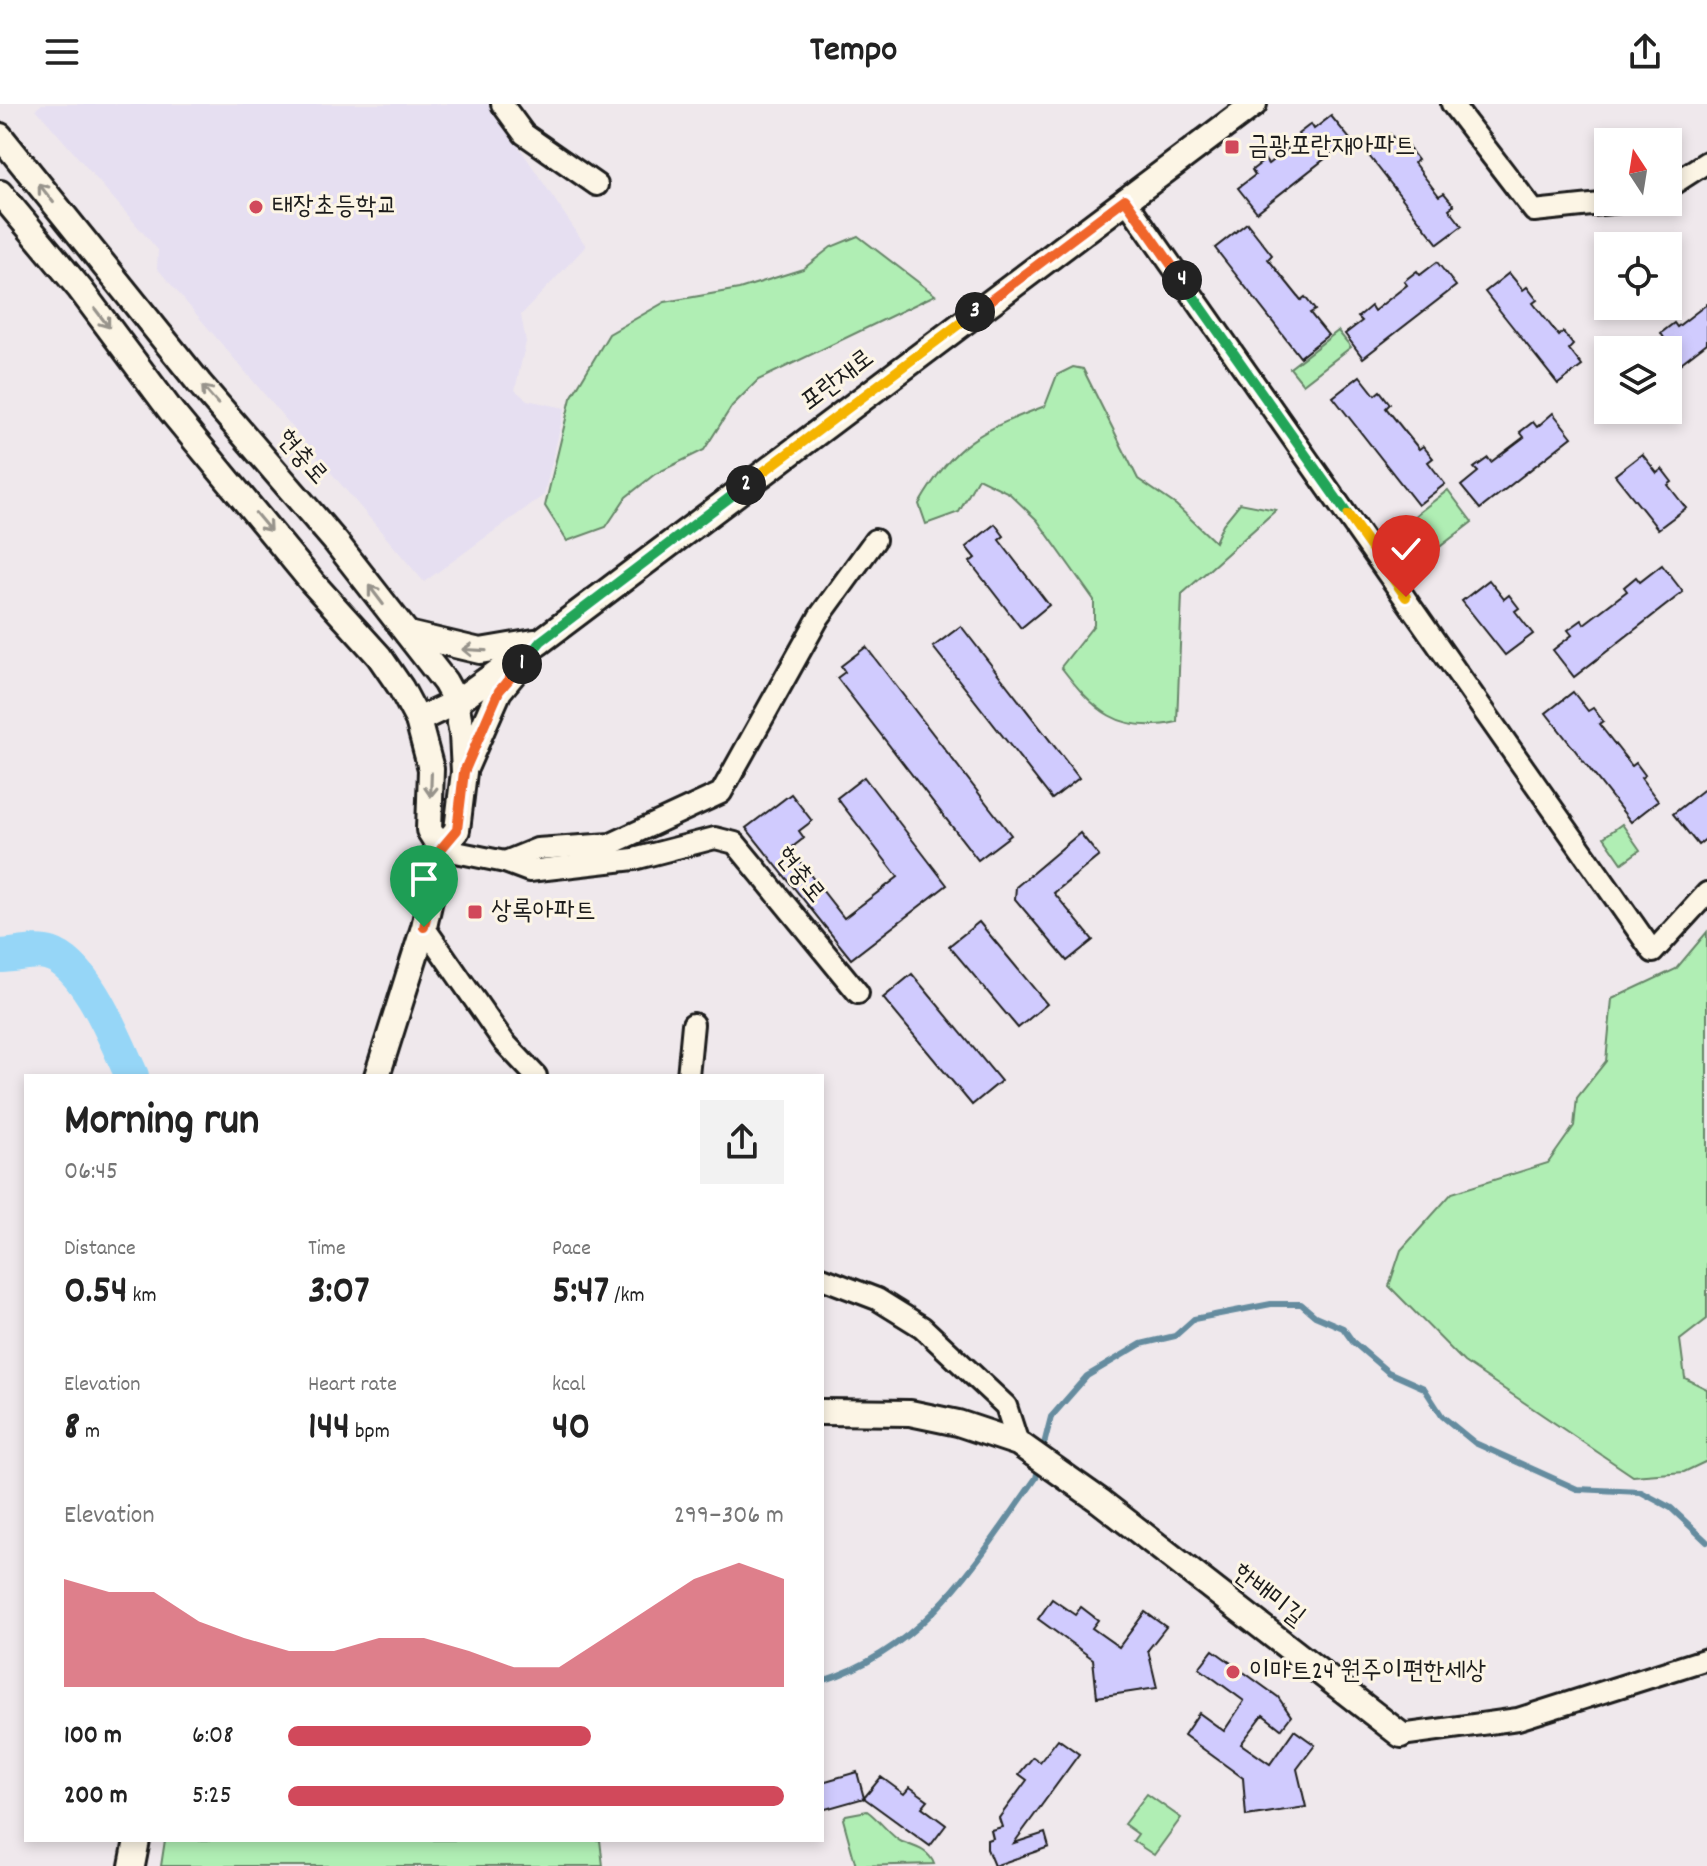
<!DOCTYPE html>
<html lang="en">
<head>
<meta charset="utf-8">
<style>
	:root { --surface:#fff; --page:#f2f2f2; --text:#222; --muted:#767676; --accent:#d1495b }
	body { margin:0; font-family:Dekko,"Poor Story",sans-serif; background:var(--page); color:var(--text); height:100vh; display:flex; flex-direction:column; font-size:30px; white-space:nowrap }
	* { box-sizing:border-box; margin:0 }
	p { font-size:26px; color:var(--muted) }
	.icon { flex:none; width:44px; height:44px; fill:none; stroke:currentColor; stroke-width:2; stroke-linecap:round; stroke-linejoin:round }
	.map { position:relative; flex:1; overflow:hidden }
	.side { position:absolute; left:24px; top:970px; width:800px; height:768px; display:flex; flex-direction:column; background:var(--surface); border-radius:0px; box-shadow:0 4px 12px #0003 }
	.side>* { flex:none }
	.needle { width:52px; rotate:348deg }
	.tools { position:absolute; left:1594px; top:24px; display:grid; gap:16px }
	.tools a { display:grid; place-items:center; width:88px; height:88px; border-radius:0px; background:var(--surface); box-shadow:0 4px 12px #0003; font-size:40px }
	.pin { position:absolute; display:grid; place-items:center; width:68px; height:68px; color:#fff; margin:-82px -34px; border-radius:50% 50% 50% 0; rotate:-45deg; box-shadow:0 0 8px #0007 }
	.pin .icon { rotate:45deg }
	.km { position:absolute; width:40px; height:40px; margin:-20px; border-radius:50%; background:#222; color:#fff; font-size:22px; line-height:40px; text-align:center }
	.round { display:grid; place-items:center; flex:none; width:84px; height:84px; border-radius:0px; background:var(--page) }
	.headline { display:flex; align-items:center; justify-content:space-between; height:136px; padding:0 40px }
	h1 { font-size:44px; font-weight:700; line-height:60px }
	.figures { display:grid; grid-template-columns:repeat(3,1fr); gap:12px; height:136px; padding:8px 40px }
	.figures div { display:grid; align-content:center }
	.figures b { font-size:40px; font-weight:700 }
	.figures small { font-size:22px; font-weight:400 }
	.figures p { font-size:22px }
	.chart { height:224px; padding:16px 40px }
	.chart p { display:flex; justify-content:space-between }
	.chart svg { width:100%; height:144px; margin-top:8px; fill:var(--accent); opacity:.7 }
	ul { padding:0 40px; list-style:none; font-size:26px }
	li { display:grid; grid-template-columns:128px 96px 1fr; align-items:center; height:60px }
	li i { height:20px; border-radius:10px; background:var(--accent) }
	header { display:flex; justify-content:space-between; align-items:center; height:104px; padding:0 40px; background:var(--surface); font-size:36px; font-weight:700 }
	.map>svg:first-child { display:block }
</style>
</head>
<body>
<header><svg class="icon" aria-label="menu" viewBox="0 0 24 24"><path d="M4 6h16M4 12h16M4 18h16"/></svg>Tempo<svg class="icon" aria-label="share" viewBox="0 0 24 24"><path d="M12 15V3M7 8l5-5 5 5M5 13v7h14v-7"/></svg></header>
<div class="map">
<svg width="1707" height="1762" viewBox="0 0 1707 1762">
	<rect width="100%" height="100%" fill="#efe8ec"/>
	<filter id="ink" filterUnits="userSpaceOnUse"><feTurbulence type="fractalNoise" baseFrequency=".0125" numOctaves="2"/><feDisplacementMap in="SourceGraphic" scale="16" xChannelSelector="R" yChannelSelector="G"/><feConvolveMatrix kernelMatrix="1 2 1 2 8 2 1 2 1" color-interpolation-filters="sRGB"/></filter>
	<g filter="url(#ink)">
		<polygon fill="#e6dff1" points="42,0 490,0 586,142 521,211 526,238 515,286 527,296 565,304 544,391 424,478 157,164 158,146 36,5"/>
		<g fill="#b0eeb4" stroke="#668568" stroke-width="2">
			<polygon points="858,132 935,191 758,276 732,302 704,346 655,370 626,393 606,423 567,437 545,402 571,294 609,230 665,198 739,185 803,165 831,143"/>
			<polygon points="1338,227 1351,243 1303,280 1290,264"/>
			<path d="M1073,263L1083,265L1138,375L1176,401L1215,438L1223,420L1240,399L1276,406L1182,490L1177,618C1118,631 1094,606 1061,563L1094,521V496L1037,416L1009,389L978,374L959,408L926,420L919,400C955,338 980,327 1045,302L1057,271Z"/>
			<polygon points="1448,386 1472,418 1433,448 1408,417"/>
			<polygon points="1622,720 1640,746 1622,759 1604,733"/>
			<polygon points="1707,828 1707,1215 1680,1236 1685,1274 1707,1285 1707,1357 1684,1368 1633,1372 1464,1258 1389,1182 1401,1146 1452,1089 1548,1059 1574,1022 1577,994 1606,957 1612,895 1676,865"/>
			<polygon points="1147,1690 1181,1714 1154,1751 1133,1737 1138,1730 1124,1720"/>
			<path d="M867,1707C879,1715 892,1734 902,1738C915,1743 929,1746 934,1760L856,1762L843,1715L846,1711Z"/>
			<polygon points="165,1736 600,1736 603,1762 161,1762"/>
		</g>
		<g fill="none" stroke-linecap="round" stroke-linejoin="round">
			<g stroke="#658c9f" stroke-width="6">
				<polyline points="1042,1348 1051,1313 1087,1272 1141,1240 1175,1232 1194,1215 1271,1200 1301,1200 1315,1212 1343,1224 1353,1238 1388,1268 1424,1284 1442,1312 1475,1339 1577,1385 1641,1388 1671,1404 1707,1438"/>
				<path d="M822,1577C927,1544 976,1458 1036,1374L1039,1362"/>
			</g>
			<path stroke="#96d6f7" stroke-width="34" d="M0,852C15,852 35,845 50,850C88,862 116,938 132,972"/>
		</g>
		<g fill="#d0cbfe" stroke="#1c1c1c" stroke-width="2">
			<polygon points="1331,12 1350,35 1257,108 1238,84 1255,71 1252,66 1265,56 1268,60 1301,35 1298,30 1311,20 1314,25"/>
			<polygon points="1390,30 1403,46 1408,43 1418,56 1414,59 1439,92 1444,89 1454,101 1449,105 1462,122 1438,140 1366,48"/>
			<polygon points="1247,119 1272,151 1268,155 1301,196 1305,193 1315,206 1310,209 1328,231 1300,253 1215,144"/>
			<polygon points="1437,158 1456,182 1363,254 1345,230 1362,217 1358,213 1371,202 1374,207 1407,181 1404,177 1417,167 1420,171"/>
			<polygon points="1509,169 1523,186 1527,183 1537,196 1533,199 1559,232 1563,228 1573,241 1569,245 1582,262 1558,280 1485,188"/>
			<polygon points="1707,200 1707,239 1668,269 1668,246 1649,246 1664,234 1661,229 1674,219 1677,223"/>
			<polygon points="1360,272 1375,291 1380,287 1390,300 1386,304 1419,345 1423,342 1433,354 1428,358 1445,380 1418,401 1333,293"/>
			<polygon points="1553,309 1572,333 1480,405 1461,382 1478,368 1474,364 1488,354 1491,358 1524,333 1520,328 1533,318 1537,323"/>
			<polygon points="1642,350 1657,369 1662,365 1672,378 1668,381 1686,404 1658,425 1615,371"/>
			<polygon points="995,420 1004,432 999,436 1049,501 1021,524 970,458 975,454 966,443"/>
			<polygon points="1662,461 1683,488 1574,573 1553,546 1572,531 1568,526 1582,516 1584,520 1627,487 1624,483 1636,473 1640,478"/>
			<polygon points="1489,476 1504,495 1509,491 1519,504 1515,507 1533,530 1505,551 1462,497"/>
			<polygon points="961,522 1079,674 1052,695 933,543"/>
			<polygon points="866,543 1011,731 978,756 837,574 845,568 841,562"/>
			<polygon points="1573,588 1588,607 1593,604 1603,617 1599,620 1632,662 1636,659 1645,671 1641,674 1658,697 1631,718 1546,609"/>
			<polygon points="864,673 947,781 851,855 746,724 791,690 812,717 799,727 804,734 790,745 844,814 898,773 837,694"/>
			<polygon points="1707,683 1707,734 1698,741 1673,710"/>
			<polygon points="1080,729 1099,752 1054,789 1093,836 1067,857 1015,795 1016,783"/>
			<polygon points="979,818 1047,900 1018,924 949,842"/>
			<polygon points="912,870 1001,977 972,1001 883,894"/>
			<polygon points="1052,1495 1075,1511 1081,1503 1098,1516 1092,1524 1119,1543 1145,1508 1166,1523 1148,1546 1157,1584 1097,1593 1093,1555 1038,1515"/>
			<polygon points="1213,1546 1278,1593 1291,1612 1281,1625 1263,1611 1241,1640 1270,1660 1294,1626 1315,1641 1297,1665 1306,1703 1246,1712 1243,1674 1184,1631 1199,1609 1224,1627 1244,1597 1199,1564"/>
			<polygon points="1058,1635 1079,1650 1014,1739 1045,1729 1049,1743 994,1762 987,1745 987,1736 993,1734 991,1726 1002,1723 999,1714 1027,1676 1019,1670 1033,1653 1040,1658"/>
			<polygon points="857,1668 864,1694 881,1673 904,1690 910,1683 928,1696 922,1703 946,1721 930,1742 864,1694 822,1706 822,1678"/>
		</g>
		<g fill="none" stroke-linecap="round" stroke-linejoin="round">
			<defs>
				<g id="minor">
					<polyline points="502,0 524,30 597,81"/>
					<polyline points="1452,0 1534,107 1620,98"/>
					<polyline points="1668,83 1707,58"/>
					<polyline points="1125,95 1653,848 1707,789"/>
					<polyline points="441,745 505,758 529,767 634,755 715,734 735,739 858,889"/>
					<polyline points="505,758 537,745 611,740 721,689 819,513 875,436"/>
					<polyline points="424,823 504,938 536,972"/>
					<polyline points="688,972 693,920"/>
					<polyline points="822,1174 877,1195 922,1223 1006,1302 1018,1339"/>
					<polyline points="1401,1631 1518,1615 1707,1555"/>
				</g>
				<g id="tertiary">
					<polyline points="0,32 199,279 335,437 445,578 456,598 462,630 464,668 457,726 441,745 424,823 377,972"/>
					<polyline points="0,89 80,185 171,307 312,478 379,552 401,584 418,616 431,665 429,726 441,745"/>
					<polyline points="408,530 480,547 534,538"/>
					<polyline points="418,616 456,598 541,537 1254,0"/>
					<polyline points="466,662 499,587 518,564"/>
					<polyline points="822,1308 910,1309 958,1319 1018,1339 1100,1397 1401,1631"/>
					<polyline points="132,1762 137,1736"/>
				</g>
			</defs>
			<use href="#minor" stroke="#1c1c1c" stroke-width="26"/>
			<use href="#tertiary" stroke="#1c1c1c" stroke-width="30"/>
			<use href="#minor" stroke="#fcf5e5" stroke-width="20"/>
			<use href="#tertiary" stroke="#fcf5e5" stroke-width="24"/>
		</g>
		<defs><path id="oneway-shaft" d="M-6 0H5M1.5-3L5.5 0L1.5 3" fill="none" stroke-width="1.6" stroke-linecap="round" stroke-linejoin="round" transform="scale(2)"/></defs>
		<g stroke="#97938b">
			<use href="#oneway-shaft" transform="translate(46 89) rotate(-128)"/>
			<use href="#oneway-shaft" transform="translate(102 214) rotate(53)"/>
			<use href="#oneway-shaft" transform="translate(210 291) rotate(-131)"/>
			<use href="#oneway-shaft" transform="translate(263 418) rotate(50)"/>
			<use href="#oneway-shaft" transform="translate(376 491) rotate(-127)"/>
			<use href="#oneway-shaft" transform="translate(474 546) rotate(-177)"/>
			<use href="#oneway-shaft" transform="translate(431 681) rotate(92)"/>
		</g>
	</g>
	<g fill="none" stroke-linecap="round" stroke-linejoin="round" filter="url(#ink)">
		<defs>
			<polyline id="split-1" points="424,823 441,745 457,726 464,668 499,587 522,560"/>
			<polyline id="split-2" points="522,560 541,537 746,381"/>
			<polyline id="split-3" points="746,381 975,208"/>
			<polyline id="split-4" points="975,208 1125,95 1182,176"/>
			<polyline id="split-5" points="1182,176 1348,411"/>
			<polyline id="split-6" points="1348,411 1406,493"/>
		</defs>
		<use href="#split-1" stroke="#fff" stroke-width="16"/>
		<use href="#split-2" stroke="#fff" stroke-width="16"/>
		<use href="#split-3" stroke="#fff" stroke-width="16"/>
		<use href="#split-4" stroke="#fff" stroke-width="16"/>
		<use href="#split-5" stroke="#fff" stroke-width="16"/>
		<use href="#split-6" stroke="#fff" stroke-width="16"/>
		<use href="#split-1" stroke="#f0652b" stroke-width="10"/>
		<use href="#split-2" stroke="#22a559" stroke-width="10"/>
		<use href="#split-3" stroke="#f5b400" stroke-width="10"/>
		<use href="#split-4" stroke="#f0652b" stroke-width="10"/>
		<use href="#split-5" stroke="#22a559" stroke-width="10"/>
		<use href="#split-6" stroke="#f5b400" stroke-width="10"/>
	</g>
	<g fill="#d1495b" stroke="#fcf5e5" stroke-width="3">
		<rect x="1224" y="35" width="16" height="16" rx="4"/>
		<circle cx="256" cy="103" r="8"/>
		<rect x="467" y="800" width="16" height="16" rx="4"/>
		<circle cx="1233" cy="1568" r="8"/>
	</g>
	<g text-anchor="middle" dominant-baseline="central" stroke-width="6" stroke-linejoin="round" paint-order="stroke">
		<g font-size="26" fill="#1c1c1c" stroke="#fcf5e5" text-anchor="start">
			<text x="1248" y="43">금광포란재아파트</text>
			<text x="272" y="103">태장초등학교</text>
			<text x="491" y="808">상록아파트</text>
			<text x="1249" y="1568">이마트24 원주이편한세상</text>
		</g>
		<g font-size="26" fill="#1c1c1c" stroke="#fcf5e5">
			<text transform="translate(838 277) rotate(-37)">포란재로</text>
			<text transform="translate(301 354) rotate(49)">현충로</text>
			<text transform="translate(799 772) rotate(51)">현충로</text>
			<text transform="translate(1268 1492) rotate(38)">한배미길</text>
		</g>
	</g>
</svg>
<div class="tools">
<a><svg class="needle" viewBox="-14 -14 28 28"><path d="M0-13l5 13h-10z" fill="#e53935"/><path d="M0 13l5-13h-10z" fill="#767676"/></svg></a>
<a><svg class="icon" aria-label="locate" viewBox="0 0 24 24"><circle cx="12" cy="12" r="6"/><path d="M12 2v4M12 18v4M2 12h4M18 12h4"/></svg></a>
<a><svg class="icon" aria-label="layers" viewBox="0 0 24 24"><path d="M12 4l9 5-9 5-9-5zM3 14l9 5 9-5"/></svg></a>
</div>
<div class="pin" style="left:424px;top:823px;background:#1e9e55"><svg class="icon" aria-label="arrive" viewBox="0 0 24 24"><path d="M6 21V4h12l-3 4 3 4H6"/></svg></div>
<div class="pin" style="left:1406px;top:493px;background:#d93025"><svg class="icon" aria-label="check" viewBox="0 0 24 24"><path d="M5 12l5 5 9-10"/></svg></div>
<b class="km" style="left:522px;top:560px">1</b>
<b class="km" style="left:746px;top:381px">2</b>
<b class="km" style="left:975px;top:208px">3</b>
<b class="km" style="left:1182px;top:176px">4</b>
<section class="side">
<div class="headline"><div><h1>Morning run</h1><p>06:45</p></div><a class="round"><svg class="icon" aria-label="share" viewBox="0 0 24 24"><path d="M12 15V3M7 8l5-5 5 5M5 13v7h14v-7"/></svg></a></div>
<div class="figures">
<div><p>Distance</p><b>0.54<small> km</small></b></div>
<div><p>Time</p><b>3:07</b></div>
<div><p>Pace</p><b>5:47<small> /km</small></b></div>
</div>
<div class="figures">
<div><p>Elevation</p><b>8<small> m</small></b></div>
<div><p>Heart rate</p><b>144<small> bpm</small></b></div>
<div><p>kcal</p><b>40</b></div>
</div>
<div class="chart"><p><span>Elevation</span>299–306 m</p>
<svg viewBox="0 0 160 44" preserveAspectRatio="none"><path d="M0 44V11L10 15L20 15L30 24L40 29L50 33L60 33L70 29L80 29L90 33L100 38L110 38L120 29L130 20L140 11L150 6L160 11V44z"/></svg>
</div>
<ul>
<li><b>100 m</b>6:08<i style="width:61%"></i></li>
<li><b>200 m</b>5:25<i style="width:100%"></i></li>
</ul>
</section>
</div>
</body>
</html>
